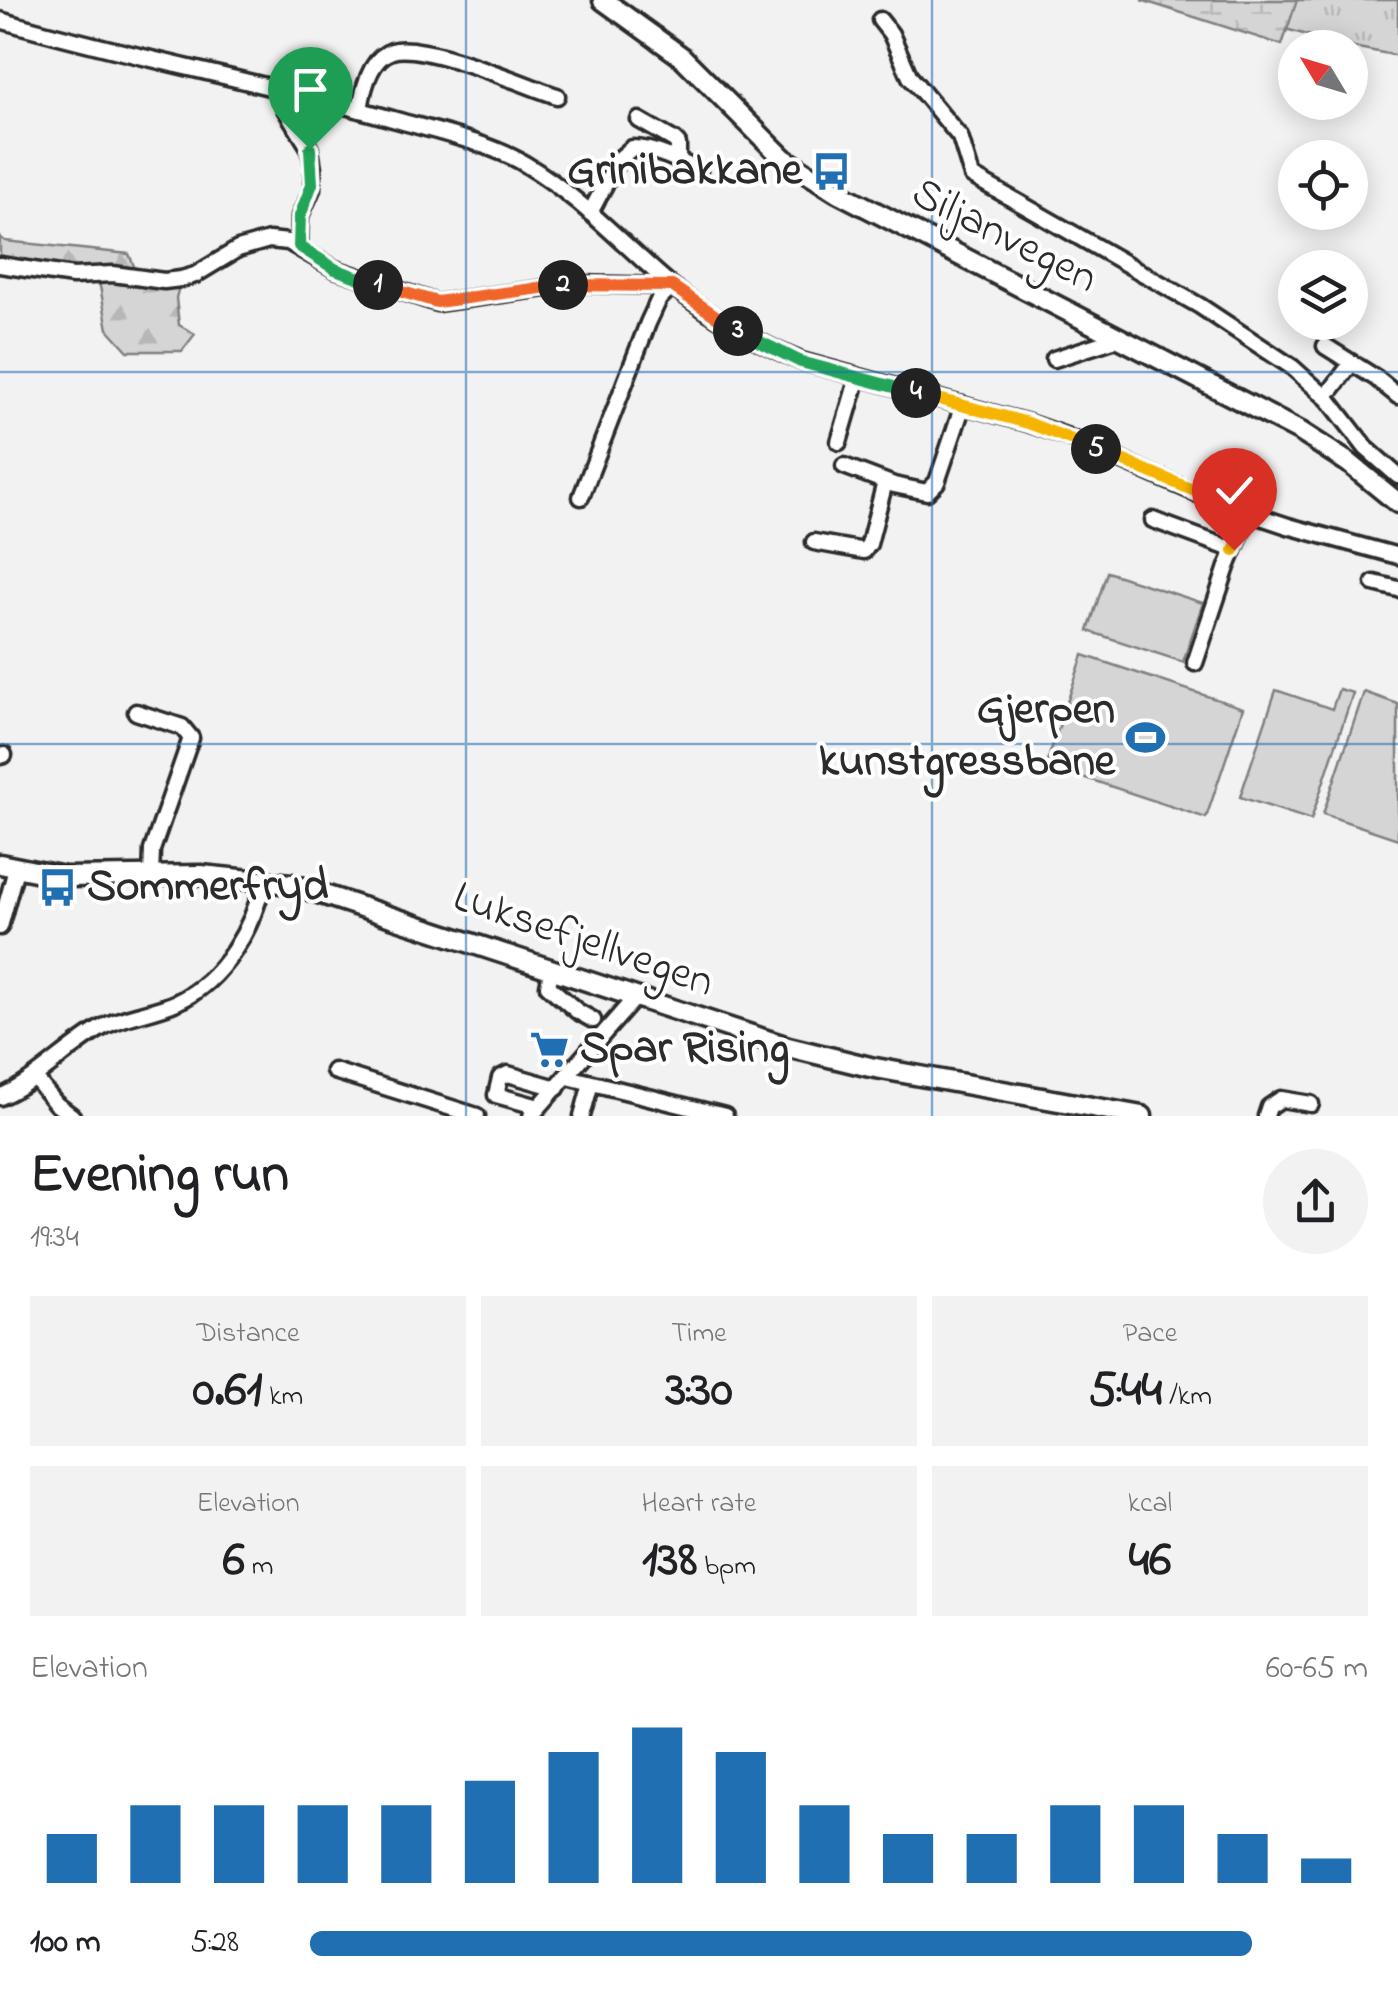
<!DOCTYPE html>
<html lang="en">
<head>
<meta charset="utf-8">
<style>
	:root { --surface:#fff; --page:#f2f2f2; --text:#202124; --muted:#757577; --accent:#1f6fb2 }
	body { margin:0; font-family:"Indie Flower",sans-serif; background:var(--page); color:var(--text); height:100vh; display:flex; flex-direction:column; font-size:38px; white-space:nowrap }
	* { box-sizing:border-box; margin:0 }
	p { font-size:32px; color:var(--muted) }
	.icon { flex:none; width:55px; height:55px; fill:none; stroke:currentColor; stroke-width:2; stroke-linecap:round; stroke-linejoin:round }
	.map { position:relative; height:1116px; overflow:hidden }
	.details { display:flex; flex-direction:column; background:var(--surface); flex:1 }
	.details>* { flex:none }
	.needle { width:65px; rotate:308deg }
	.buttons { position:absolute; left:1278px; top:30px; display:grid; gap:20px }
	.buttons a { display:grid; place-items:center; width:90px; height:90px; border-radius:50%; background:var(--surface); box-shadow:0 5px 25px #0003; font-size:50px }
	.pin { position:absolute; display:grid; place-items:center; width:85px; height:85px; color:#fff; margin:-102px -42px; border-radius:50% 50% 50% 0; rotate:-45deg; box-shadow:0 0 10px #0007 }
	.pin .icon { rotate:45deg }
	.km { position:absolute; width:50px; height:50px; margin:-25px; border-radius:50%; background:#222; color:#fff; font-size:28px; line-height:50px; text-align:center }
	.round { display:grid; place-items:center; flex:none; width:105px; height:105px; border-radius:52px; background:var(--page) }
	.summary { display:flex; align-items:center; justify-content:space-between; height:170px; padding:0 30px }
	h1 { font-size:55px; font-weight:700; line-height:75px }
	.figures { display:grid; grid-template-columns:repeat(3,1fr); gap:15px; height:170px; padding:10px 30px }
	.figures div { display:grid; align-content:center; border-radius:0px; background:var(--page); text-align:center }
	.figures b { font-size:50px; font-weight:700 }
	.figures small { font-size:28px; font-weight:400 }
	.figures p { font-size:28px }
	.chart { height:280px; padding:20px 30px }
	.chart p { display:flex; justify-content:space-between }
	.chart svg { width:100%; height:180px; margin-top:10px; stroke:var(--accent); stroke-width:6 }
	ul { padding:0 30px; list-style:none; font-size:32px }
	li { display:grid; grid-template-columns:160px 120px 1fr; align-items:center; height:75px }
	li i { height:25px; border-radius:12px; background:var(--accent) }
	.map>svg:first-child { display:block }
</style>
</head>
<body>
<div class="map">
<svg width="1398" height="1116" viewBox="0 0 1398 1116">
	<defs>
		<pattern id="grass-tufts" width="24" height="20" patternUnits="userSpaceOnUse" patternTransform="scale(2.5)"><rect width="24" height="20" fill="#d5d5d5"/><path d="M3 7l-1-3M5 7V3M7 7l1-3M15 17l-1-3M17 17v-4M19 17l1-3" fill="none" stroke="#b7b7b7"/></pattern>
		<pattern id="forest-firs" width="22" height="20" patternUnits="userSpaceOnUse" patternTransform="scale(2.5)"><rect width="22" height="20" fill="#d5d5d5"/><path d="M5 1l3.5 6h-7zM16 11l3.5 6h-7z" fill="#b7b7b7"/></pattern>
		<pattern id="wetland-marsh" width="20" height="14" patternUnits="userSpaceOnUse" patternTransform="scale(2.5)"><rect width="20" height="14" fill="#d5d5d5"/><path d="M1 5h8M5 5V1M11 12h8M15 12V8" fill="none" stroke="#b7b7b7"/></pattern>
	</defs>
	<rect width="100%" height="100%" fill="#f2f2f2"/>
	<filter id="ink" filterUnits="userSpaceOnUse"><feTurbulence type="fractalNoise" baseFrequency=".01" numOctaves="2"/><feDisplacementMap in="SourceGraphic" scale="20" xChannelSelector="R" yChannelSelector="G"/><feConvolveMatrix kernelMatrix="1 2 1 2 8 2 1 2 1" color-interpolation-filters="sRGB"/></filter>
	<g filter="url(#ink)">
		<polygon fill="url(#grass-tufts)" stroke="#808080" stroke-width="2.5" points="1181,0 1398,0 1398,56 1343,45"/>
		<polygon fill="url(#forest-firs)" stroke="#808080" stroke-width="2.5" points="0,237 5,241 129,254 138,276 181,279 176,298 179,325 195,334 182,351 128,351 108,329 98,276 0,269"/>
		<polygon fill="url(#wetland-marsh)" stroke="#808080" stroke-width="2.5" points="1141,0 1297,0 1282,45"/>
		<g fill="#d5d5d5" stroke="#808080" stroke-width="2.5">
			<polygon points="1107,572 1203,603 1183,662 1088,631"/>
			<polygon points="1083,655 1243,708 1206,818 1046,765"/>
			<polygon points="1339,689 1353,693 1311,820 1240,797 1276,690 1332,709"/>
			<polygon points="1364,692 1398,704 1398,839 1323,814"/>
		</g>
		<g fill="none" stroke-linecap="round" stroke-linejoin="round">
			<defs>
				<g id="minor">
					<path d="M0,20C131,58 265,82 396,120C435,131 492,144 525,164C579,196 623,245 671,285C710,317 754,341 801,361L1028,423L1068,437L1216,502L1288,526L1398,556"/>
					<polyline points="880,20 891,34 910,77 960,137 972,176 1200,306 1292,367 1329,400 1366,448 1398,476"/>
					<polyline points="288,92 285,109 310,149 313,168 312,189 300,216 299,247"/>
					<path d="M360,110C363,89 370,58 392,51C422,41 524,85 557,96"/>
					<polyline points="639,120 674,140 678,144 678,160"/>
					<path d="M590,213L618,160L632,148C655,148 680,161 699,171"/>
					<polyline points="0,265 73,276 113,274 164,281 181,279 195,275 238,249 269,240 288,242 335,269 437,303 575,284 671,286"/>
					<polyline points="1325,346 1376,378 1398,396"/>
					<polyline points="1054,359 1119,338"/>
					<polyline points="1332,389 1351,364"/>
					<polyline points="839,442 858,377"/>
					<polyline points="844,466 894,485 927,492 937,482 963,405"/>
					<polyline points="581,497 648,323 659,299 672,286"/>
					<polyline points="1153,520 1234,550"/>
					<polyline points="814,542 864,551 869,544 885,482"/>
					<polyline points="1374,583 1398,589"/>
					<polyline points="1195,663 1227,567 1249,514"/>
					<polyline points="136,712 182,727 191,738 152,850 151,877"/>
					<polyline points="0,756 4,755"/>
					<polyline points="0,927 16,869"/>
					<polyline points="551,971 548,986 577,1011 593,1020"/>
					<polyline points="334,1071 477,1116"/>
					<polyline points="568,1077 725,1116"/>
					<polyline points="35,1078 56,1104 72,1116"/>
					<path d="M0,1097C39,1080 66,1048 103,1027C125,1015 153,1013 177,1002C224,980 253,928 264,879"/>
					<polyline points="539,1107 496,1095 500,1078 508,1074 557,1088"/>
					<polyline points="531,1116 634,999"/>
					<polyline points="582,1116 591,1083"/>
					<polyline points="1266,1116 1269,1107 1281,1099 1311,1104"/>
				</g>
				<g id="major">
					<polyline points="603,0 682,57 783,158 837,192 1301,432 1349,463 1398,503"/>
					<polyline points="0,864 65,877 201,875 291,884 788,1047 870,1067 1142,1116"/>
				</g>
			</defs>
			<use href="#minor" stroke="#2b2b2b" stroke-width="21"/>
			<use href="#major" stroke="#2b2b2b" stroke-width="25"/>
			<use href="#minor" stroke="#fff" stroke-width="14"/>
			<use href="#major" stroke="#fff" stroke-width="18"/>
		</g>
	</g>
	<g fill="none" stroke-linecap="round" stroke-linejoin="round" filter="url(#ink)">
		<defs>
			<polyline id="split-1" points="310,149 312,184 300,216 299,246 335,269 378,285"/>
			<polyline id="split-2" points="378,285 437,302 563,285"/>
			<polyline id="split-3" points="563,285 672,286 738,331"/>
			<polyline id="split-4" points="738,331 801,362 916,393"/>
			<polyline id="split-5" points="916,393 1028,423 1096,449"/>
			<polyline id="split-6" points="1096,449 1249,514 1234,550"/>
		</defs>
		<use href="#split-1" stroke="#fff" stroke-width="20"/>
		<use href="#split-2" stroke="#fff" stroke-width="20"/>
		<use href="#split-3" stroke="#fff" stroke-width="20"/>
		<use href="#split-4" stroke="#fff" stroke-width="20"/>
		<use href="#split-5" stroke="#fff" stroke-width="20"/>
		<use href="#split-6" stroke="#fff" stroke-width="20"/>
		<use href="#split-1" stroke="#22a559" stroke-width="12"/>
		<use href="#split-2" stroke="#f0652b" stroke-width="12"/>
		<use href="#split-3" stroke="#f0652b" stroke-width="12"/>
		<use href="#split-4" stroke="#22a559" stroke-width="12"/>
		<use href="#split-5" stroke="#f5b400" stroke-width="12"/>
		<use href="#split-6" stroke="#f5b400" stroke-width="12"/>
	</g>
	<path fill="none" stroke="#1f6fb2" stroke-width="2.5" stroke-opacity="0.55" d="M466,0V1116M932,0V1116M0,372H1398M0,744H1398"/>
	<defs>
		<symbol id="bus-bare" viewBox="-9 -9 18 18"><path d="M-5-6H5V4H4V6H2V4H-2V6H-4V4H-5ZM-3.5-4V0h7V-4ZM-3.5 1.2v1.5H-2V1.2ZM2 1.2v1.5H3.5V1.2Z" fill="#1f6fb2" stroke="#fff" stroke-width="2.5" paint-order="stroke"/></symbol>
		<symbol id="stadium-bare" viewBox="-9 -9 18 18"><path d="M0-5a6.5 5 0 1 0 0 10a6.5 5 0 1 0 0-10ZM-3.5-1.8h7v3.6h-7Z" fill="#1f6fb2" stroke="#fff" stroke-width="2.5" paint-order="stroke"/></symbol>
		<symbol id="supermarket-bare" viewBox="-9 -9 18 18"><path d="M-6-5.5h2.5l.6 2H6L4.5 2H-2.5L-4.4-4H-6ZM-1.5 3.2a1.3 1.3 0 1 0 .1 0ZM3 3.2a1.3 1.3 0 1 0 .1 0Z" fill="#1f6fb2" stroke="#fff" stroke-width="2.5" paint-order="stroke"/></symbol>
	</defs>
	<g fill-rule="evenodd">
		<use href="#bus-bare" x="804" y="144" width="55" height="55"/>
		<use href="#stadium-bare" x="1118" y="710" width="55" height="55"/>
		<use href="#bus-bare" x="30" y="860" width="55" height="55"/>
		<use href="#supermarket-bare" x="522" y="1022" width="55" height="55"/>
	</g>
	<g text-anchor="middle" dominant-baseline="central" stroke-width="8" stroke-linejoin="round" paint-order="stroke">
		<g font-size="45" font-weight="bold" fill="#2b2b2b" stroke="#fff" text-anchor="end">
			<text x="802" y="172">Grinibakkane</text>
			<text x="1115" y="711">Gjerpen<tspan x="1115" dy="52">kunstgressbane</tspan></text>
			<text x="87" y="888" text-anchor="start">Sommerfryd</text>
			<text x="580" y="1050" text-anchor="start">Spar Rising</text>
		</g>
		<g font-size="45" fill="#2b2b2b" stroke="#fff">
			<text transform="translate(1004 237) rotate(27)">Siljanvegen</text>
			<text transform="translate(583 941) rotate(19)">Luksefjellvegen</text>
		</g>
	</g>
</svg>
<div class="buttons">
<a><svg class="needle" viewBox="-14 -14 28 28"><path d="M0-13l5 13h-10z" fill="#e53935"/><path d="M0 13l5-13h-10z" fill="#757577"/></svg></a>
<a><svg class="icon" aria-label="locate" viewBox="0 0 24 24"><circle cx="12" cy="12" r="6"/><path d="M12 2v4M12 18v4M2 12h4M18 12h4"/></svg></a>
<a><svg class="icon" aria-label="layers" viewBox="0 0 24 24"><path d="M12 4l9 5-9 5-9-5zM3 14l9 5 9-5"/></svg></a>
</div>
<div class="pin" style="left:310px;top:149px;background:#1e9e55"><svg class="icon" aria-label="arrive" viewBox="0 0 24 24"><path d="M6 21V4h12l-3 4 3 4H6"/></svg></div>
<div class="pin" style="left:1234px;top:550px;background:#d93025"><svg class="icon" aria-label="check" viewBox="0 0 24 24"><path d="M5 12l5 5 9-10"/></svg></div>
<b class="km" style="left:378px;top:285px">1</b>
<b class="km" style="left:563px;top:285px">2</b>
<b class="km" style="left:738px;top:331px">3</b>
<b class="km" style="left:916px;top:393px">4</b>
<b class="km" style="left:1096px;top:449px">5</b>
</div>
<section class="details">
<div class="summary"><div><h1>Evening run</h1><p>19:34</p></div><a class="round"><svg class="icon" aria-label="share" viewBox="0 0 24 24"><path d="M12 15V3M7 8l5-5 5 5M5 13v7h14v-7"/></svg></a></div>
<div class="figures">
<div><p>Distance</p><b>0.61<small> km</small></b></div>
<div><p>Time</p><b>3:30</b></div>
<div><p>Pace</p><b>5:44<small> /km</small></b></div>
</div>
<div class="figures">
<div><p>Elevation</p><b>6<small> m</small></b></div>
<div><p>Heart rate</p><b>138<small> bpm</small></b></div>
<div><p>kcal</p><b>46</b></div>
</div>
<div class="chart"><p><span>Elevation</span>60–65 m</p>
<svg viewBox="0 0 160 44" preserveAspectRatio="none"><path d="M5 44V32M15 44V25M25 44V25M35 44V25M45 44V25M55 44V19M65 44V12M75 44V6M85 44V12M95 44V25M105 44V32M115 44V32M125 44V25M135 44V25M145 44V32M155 44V38"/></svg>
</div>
<ul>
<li><b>100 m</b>5:28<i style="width:89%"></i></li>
</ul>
</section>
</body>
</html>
